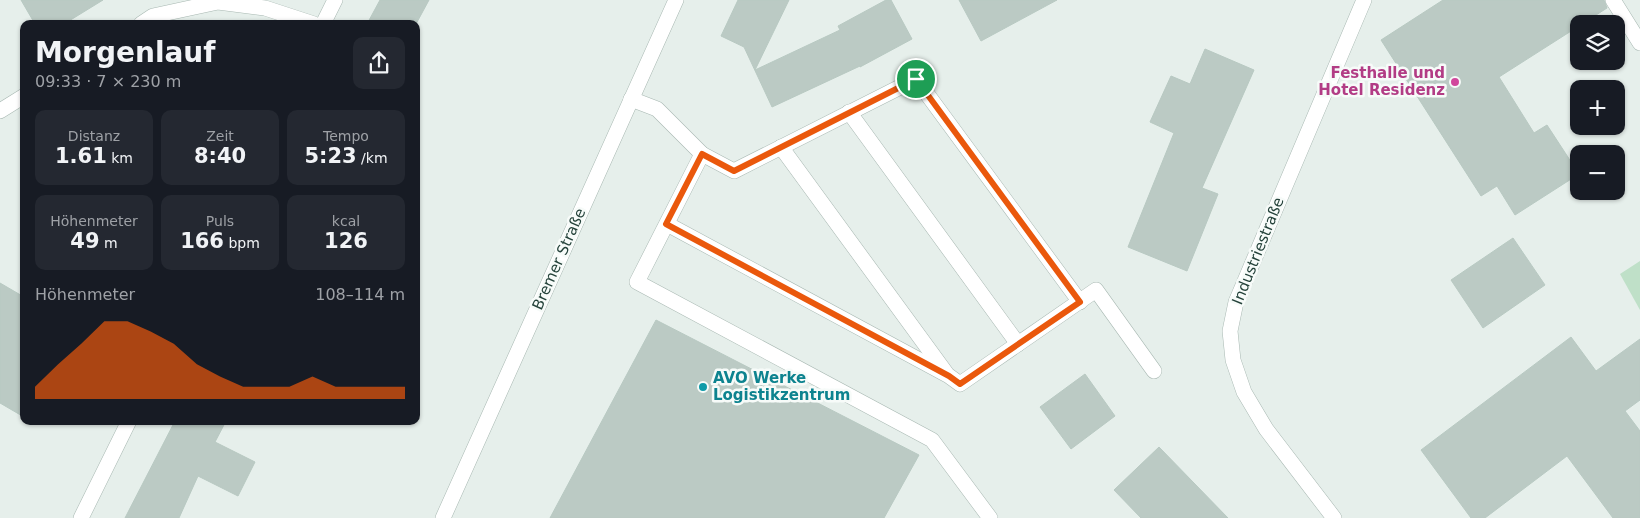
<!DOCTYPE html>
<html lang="de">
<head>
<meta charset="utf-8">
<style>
	:root { --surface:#171b24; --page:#242831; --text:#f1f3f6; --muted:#9ea1a6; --accent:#ea580c }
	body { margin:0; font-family:"DejaVu Sans",sans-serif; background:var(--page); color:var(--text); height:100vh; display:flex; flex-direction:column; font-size:19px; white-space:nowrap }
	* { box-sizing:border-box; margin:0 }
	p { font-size:16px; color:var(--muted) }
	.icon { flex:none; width:28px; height:28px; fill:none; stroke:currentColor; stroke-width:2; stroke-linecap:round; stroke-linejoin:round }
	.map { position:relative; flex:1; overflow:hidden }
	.sheet { position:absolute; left:20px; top:20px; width:400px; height:405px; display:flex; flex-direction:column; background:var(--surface); border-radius:10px; box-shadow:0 1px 4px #0004 }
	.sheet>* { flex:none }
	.fabs { position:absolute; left:1570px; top:15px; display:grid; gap:10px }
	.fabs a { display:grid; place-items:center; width:55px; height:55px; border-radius:10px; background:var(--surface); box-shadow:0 1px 4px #0004; font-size:25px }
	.pin { position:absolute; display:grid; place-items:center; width:42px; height:42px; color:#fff; margin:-21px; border:2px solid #fff; border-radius:50%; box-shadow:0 1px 5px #0007 }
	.round { display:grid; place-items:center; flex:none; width:52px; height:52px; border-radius:10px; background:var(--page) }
	.head { display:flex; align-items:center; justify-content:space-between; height:85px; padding:0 15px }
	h1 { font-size:28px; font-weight:700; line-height:38px }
	.stats { display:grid; grid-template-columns:repeat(3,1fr); gap:8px; height:85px; padding:5px 15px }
	.stats div { display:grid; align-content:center; border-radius:10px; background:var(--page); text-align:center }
	.stats b { font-size:21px; font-weight:700 }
	.stats small { font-size:14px; font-weight:400 }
	.stats p { font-size:14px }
	.chart { height:140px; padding:10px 15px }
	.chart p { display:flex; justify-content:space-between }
	.chart svg { width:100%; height:90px; margin-top:5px; fill:var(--accent); opacity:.7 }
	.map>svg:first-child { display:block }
</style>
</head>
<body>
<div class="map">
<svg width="1640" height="518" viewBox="0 0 1640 518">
	<rect width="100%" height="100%" fill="#e6efeb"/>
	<polygon fill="#bfe0c8" points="1640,261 1640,310 1620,274"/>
	<g fill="#bbcac4" stroke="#b8c9c2">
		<polygon points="21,0 103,0 64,24 35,24"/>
		<polygon points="380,0 429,0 416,24 367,24"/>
		<polygon points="738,0 789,0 755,70 840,30 838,26 886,0 891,0 912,39 860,67 860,66 772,107 744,47 721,36"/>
		<polygon points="959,0 1057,0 981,41"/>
		<polygon points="1443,0 1604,0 1607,8 1582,24 1579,24 1579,26 1499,77 1534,133 1547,125 1579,174 1515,215 1497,186 1481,196 1381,40"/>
		<polygon points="1205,49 1254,70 1202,188 1218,194 1187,271 1128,247 1174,133 1150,122 1171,76 1190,84"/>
		<polygon points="1513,238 1545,285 1483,328 1451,280"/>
		<polygon points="0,283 24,297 24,417 0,403"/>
		<polygon points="656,320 919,455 884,518 550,518"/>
		<polygon points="1571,337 1596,371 1640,339 1640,400 1625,411 1640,431 1640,518 1613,518 1567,456 1485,518 1471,518 1421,450"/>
		<polygon points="1085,374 1115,416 1071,449 1040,407"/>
		<polygon points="175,421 226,421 215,442 255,462 238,496 198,476 179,518 125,518"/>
		<polygon points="1159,447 1228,518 1141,518 1114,490"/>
	</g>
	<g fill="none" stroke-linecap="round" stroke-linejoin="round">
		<defs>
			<g id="minor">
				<polyline points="1613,0 1640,43"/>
				<polyline points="141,24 153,16 218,2 265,8 314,24"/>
				<polyline points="323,24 335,0"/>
				<polyline points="631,99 657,109 702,154 637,282 932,440 990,518"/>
				<polyline points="0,111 24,96"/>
				<polyline points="849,112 1018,344"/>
				<polyline points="781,147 946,373"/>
				<polyline points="702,154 734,171 916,79 1080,302"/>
				<polyline points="667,224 949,376 960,384 1096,290 1154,371"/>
				<polyline points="81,518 129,421"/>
				<polyline points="443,518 676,0"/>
				<polyline points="1334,518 1266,429 1244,392 1233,360 1230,331 1236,302 1364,0"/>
			</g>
		</defs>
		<use href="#minor" stroke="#a8b8b2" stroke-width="16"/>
		<use href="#minor" stroke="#fff" stroke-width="15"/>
	</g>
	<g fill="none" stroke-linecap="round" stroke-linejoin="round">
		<defs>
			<polygon id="route" points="916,79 1080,302 960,384 949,376 666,224 702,154 734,171"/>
		</defs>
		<use href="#route" stroke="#fff" stroke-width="10"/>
		<use href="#route" stroke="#ea580c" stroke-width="6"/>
	</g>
	<circle fill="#d1479c" stroke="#f7fbf9" stroke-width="2" cx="1455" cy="82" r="5"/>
	<circle fill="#0f9aa8" stroke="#f7fbf9" stroke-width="2" cx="703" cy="387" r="5"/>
	<g text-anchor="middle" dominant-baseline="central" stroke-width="5" stroke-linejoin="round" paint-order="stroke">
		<g font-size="15" font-weight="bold" fill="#b23c85" stroke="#f7fbf9" text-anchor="end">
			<text x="1445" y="73">Festhalle und<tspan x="1445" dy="17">Hotel Residenz</tspan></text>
		</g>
		<g font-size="15" fill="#24423a" stroke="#f7fbf9">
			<text transform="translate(1258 251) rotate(-68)">Industriestraße</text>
			<text transform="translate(559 259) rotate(-66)">Bremer Straße</text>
		</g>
		<g font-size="15" font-weight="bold" fill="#0d838f" stroke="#f7fbf9" text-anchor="start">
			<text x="713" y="378">AVO Werke<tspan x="713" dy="17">Logistikzentrum</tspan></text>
		</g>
	</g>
</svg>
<div class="fabs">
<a><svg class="icon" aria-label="layers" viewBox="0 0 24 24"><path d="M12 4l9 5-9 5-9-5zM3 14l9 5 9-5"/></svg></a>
<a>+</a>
<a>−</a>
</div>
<div class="pin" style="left:916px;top:79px;background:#1e9e55"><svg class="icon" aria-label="arrive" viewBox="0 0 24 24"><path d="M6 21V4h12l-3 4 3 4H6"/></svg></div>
<section class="sheet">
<div class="head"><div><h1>Morgenlauf</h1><p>09:33 · 7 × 230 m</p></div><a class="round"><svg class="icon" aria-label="share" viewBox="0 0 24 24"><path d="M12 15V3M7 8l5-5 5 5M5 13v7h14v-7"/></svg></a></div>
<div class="stats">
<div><p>Distanz</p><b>1.61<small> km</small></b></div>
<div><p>Zeit</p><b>8:40</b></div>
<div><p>Tempo</p><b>5:23<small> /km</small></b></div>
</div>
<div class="stats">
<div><p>Höhenmeter</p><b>49<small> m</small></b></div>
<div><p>Puls</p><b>166<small> bpm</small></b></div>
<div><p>kcal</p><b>126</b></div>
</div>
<div class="chart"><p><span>Höhenmeter</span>108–114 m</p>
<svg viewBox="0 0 160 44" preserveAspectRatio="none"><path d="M0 44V38L10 27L20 17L30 6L40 6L50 11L60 17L70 27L80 33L90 38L100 38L110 38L120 33L130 38L140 38L150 38L160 38V44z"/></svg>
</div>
</section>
</div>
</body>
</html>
